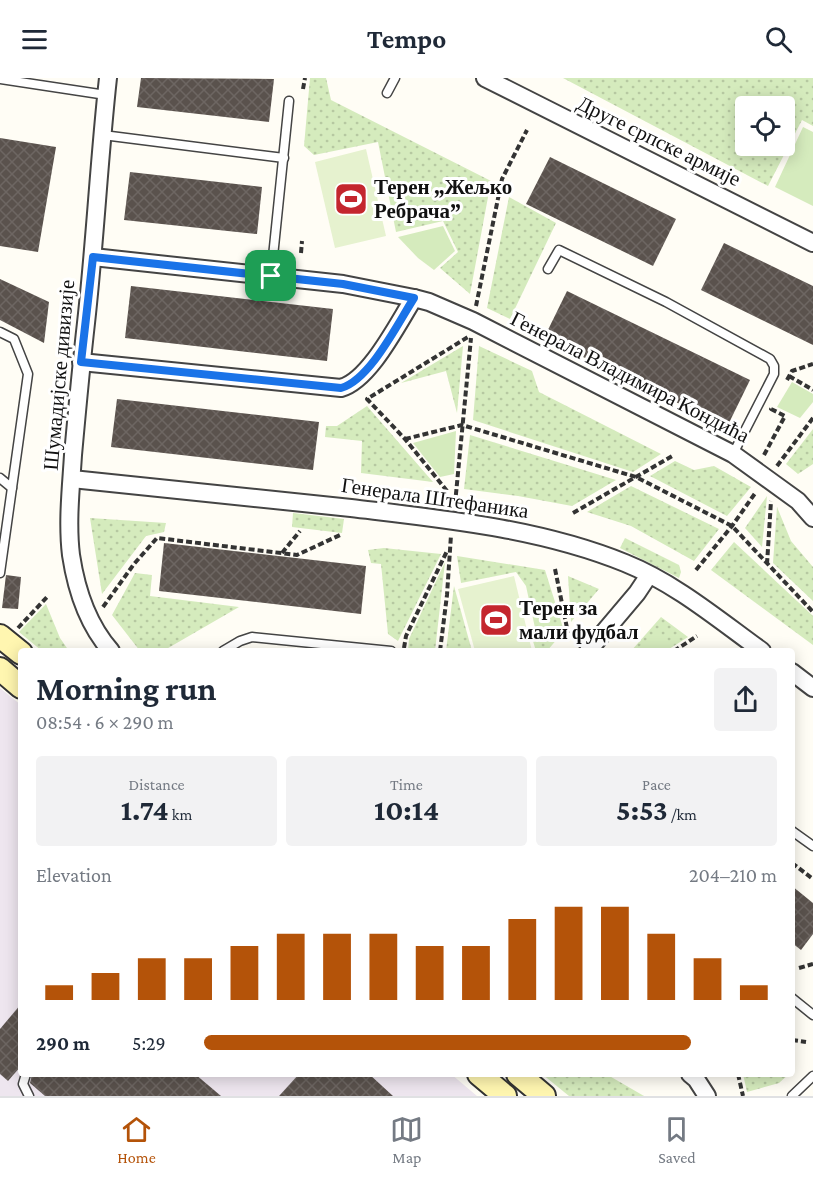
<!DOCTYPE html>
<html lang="en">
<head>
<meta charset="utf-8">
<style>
	:root { --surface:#fff; --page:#f2f2f3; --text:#1f2937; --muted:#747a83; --line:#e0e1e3; --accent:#b45309 }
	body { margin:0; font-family:"Crimson Pro",serif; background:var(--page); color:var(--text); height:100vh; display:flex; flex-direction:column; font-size:22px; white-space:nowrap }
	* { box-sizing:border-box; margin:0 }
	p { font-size:20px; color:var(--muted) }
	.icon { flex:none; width:33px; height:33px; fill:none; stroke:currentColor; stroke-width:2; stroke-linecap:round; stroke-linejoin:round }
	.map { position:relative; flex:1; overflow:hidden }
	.panel { position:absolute; left:18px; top:570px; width:777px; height:429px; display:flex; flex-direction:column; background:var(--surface); border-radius:6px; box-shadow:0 3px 15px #0003 }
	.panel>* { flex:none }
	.fabs { position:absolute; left:735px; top:18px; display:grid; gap:12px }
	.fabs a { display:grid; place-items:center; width:60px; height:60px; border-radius:6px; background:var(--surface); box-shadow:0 3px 15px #0003; font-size:30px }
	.pin { position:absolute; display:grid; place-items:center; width:51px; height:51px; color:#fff; margin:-26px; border-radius:12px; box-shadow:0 3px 9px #0006 }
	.round { display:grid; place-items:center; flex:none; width:63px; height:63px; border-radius:6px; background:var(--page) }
	.summary { display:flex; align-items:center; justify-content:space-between; height:102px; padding:0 18px }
	h1 { font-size:33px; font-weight:700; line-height:45px }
	.stats { display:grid; grid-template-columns:repeat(3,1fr); gap:9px; height:102px; padding:6px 18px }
	.stats div { display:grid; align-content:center; border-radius:6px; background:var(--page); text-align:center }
	.stats b { font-size:30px; font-weight:700 }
	.stats small { font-size:16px; font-weight:400 }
	.stats p { font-size:16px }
	.chart { height:168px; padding:12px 18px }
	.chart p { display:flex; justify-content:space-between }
	.chart svg { width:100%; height:108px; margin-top:6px; stroke:var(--accent); stroke-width:6 }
	ul { padding:0 18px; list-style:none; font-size:20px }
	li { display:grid; grid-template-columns:96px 72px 1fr; align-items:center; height:45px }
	li i { height:15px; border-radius:8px; background:var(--accent) }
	header { display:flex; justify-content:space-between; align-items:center; height:78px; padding:0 18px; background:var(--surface); font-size:27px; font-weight:700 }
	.dock { display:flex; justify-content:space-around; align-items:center; height:84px; border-top:2px solid var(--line); background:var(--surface); font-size:16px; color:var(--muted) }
	.dock a { display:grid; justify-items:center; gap:3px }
	.dock .active { color:var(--accent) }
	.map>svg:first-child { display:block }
</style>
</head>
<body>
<header><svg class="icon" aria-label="menu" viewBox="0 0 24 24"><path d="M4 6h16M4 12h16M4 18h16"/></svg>Tempo<svg class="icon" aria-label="search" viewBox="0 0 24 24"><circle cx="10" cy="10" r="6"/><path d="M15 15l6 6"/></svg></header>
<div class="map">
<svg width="813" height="1018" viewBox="0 0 813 1018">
	<defs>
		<pattern id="grass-dots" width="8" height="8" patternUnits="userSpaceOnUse" patternTransform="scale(1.5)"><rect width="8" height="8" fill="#d5ebbd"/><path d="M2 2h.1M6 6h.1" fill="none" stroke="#b6c8a1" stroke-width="1.8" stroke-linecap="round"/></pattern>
		<pattern id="building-cross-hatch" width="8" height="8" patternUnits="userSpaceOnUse" patternTransform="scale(1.5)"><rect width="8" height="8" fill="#5a524d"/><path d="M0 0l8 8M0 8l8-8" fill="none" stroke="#6d6662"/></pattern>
	</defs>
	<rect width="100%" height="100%" fill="#fffdf5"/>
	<polygon fill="#eee6ef" points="0,610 21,627 21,996 451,996 477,1018 0,1018"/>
	<g fill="url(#grass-dots)" fill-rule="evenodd">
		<polygon points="310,0 326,0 331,22 491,103 470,216 440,190 458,174 443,143 396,154 378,64 314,77 304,68"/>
		<path d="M563,0H813V48L802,42L768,108ZM746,28H784V68H746Z"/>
		<polygon points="509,119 556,145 510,241 487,230"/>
		<polygon points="463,268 457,335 446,293 401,305"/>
		<polygon points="479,268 532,293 539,314 661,376 633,394 473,342"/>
		<polygon points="367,328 433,404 361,395 362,363 325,359 326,348 337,348"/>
		<polygon points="813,351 813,386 798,396 786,386"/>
		<polygon points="470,357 616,402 572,428 518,418 464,411"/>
		<polygon points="675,383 694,392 714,388 751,409 727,438 650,398"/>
		<polygon points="631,408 719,451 694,483 631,448 587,434"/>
		<polygon points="767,418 762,469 745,450"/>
		<polygon points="777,429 791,463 813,489 813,523 773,485"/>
		<polygon points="293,435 344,441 342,455 292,449"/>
		<polygon points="90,440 166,445 164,454 146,458 102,516"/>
		<polygon points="625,460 679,487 681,494 679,500 620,470"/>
		<polygon points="734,464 813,538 813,567 711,492"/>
		<polygon points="384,470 441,476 398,563 388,556 381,486 371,485 368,472"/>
		<polygon points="457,478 545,492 564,553 547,573 536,573 532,560 535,550 526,508 516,494 461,505"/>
		<polygon points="445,484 435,573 408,573 409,561"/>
		<polygon points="135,495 152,497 150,518 239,529 163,573 140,573 112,537"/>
		<polygon points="568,498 599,511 571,544"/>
		<polygon points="454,508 472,573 446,573"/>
		<polygon points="46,526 60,560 69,573 42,573 19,554"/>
		<polygon points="661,539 688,559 666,573 631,573"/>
		<polygon points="542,996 606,996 644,1018 569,1018"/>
		<polygon points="743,996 789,996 779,1005 747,1014"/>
	</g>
	<g fill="#d5ebbd">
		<polygon points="803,49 813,54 813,128 775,109"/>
		<polygon points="443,148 455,173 434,192 418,180 398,159"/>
		<polygon points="792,304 813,316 813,324 800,340 777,329"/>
		<polygon points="456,353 454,396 440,399 413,365"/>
		<polygon points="659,552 670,569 665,573 634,573"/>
	</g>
	<g fill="#e6f2cf">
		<polygon points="366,71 386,158 335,170 315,84"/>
		<polygon points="514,498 532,573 475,573 458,511"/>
	</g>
	<g fill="url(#building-cross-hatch)">
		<polygon points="141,0 274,1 269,44 137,29"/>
		<polygon points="0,60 56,69 38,174 0,168"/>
		<polygon points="550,79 676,141 653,188 526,126"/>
		<polygon points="130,94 262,109 257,156 124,142"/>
		<polygon points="724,165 813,208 813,267 701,212"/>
		<polygon points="0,201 49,224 44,265 0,242"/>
		<polygon points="131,208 333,231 327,283 125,260"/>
		<polygon points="567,213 750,302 727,349 544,260"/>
		<polygon points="117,321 319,344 313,392 111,369"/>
		<polygon points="164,465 366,488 361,536 159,513"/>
		<polygon points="6,497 21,499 18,531 2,530"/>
		<polygon points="792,808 813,825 813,856 801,872 792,865"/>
		<polygon points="21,926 21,988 8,1003 0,996 0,951"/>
		<polygon points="32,996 195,996 221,1018 45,1018 30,1005"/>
		<polygon points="299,996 369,996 393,1018 279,1018"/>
	</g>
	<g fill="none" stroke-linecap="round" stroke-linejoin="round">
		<defs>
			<g id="lane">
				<polyline points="0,1 106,17"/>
				<polyline points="387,15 395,0"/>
				<polyline points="103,57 284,80"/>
				<polyline points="548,191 559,172 666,224 770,281 774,288 774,296 733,376"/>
				<polyline points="271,198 289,23"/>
				<polyline points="0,254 14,261 28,296 0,495"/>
				<polyline points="0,400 12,410"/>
				<polyline points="223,573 240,563 252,559 391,573"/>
				<polyline points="792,753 813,768"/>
				<polyline points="792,920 813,937"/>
				<polyline points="26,996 23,1006 29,1018"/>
				<polyline points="792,1018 813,998"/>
			</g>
			<g id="street">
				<path d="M108,0C99,82 95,164 86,245C81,289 77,333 73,377C71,410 67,444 71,477C76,510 88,547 111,573"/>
				<polyline points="485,0 813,165"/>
				<polyline points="93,179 343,206 414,220 429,224 473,243 733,376 798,423 813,440"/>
				<path d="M81,284L341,310C370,302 398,245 414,220"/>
				<path d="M72,401C165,411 258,420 351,430C443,441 539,450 625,485C675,505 719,542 762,573"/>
				<polyline points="588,573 637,515 649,497"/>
				<polyline points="792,594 813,610"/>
				<polyline points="690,996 696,1001 707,1018"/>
			</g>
			<g id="secondary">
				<polyline points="0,558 21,575"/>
				<polyline points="0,591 21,609"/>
				<polyline points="479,996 505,1018"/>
				<polyline points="518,996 544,1018"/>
			</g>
		</defs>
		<use href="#lane" stroke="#444" stroke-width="11"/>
		<use href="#street" stroke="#444" stroke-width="20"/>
		<use href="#secondary" stroke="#333" stroke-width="26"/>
		<g stroke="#333" stroke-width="4" stroke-dasharray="6 3" stroke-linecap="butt">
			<polyline points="303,11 305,0"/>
			<polyline points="301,175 302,163"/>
			<polyline points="476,228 502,101 527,52"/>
			<polyline points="789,298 813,312"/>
			<polyline points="787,302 792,293 813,286"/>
			<polyline points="405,361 462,347 636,399 732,448 813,534"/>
			<polyline points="764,377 785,338 771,331 772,330"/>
			<polyline points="777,388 813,340"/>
			<polyline points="447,413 405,361 367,321 468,259"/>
			<polyline points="455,426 471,260"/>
			<polyline points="573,435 674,377"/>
			<polyline points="282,475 300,453"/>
			<polyline points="767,486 771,423"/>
			<polyline points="555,491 568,555"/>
			<polyline points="696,492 732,448 756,414"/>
			<polyline points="103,529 134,486 157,460 297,477 340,457"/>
			<polyline points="18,550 48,518"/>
			<polyline points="404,570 406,558 447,473"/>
			<polyline points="440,573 447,517 451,457"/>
			<polyline points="674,573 697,558"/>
			<polyline points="792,785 813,801"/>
			<polyline points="799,890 813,886"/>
			<polyline points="792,962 806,964"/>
			<polyline points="738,996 743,1018"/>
		</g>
		<use href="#lane" stroke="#fff" stroke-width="8"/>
		<use href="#street" stroke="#fff" stroke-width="16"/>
		<use href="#secondary" stroke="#fff6b0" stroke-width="22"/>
	</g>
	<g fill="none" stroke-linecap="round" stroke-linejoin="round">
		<defs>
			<path id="route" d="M93,179L343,206L414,220C398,245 370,302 341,310L81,284Z"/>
		</defs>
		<use href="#route" stroke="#fff" stroke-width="12"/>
		<use href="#route" stroke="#1a73e8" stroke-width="8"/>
	</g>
	<defs>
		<symbol id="stadium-square" viewBox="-11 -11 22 22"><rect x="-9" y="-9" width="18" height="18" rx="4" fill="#c4262e" stroke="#fff"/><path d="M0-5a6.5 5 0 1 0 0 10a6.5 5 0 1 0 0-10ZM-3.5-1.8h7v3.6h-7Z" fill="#fff"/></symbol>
	</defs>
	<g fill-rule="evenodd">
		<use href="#stadium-square" x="332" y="102" width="38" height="38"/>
		<use href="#stadium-square" x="477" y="523" width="38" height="38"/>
	</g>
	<g text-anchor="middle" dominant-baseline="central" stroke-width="6" stroke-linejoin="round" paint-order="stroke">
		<g font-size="21" fill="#111" stroke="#fff">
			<text transform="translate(659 63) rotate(26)">Друге српске армије</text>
			<text transform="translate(59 297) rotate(-85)">Шумадијске дивизије</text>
			<text transform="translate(630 299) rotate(27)">Генерала Владимира Кондића</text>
			<text transform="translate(435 420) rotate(8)">Генерала Штефаника</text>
		</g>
		<g font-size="21" font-weight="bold" fill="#111" stroke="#fff" text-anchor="start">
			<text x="374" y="109">Терен „Жељко<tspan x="374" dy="24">Ребрача”</tspan></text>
			<text x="519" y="530">Терен за<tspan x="519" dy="24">мали фудбал</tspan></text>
		</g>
	</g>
</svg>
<div class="fabs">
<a><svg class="icon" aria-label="locate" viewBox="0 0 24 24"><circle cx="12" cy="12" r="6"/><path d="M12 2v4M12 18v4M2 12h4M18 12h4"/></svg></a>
</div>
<div class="pin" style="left:271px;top:198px;background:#1e9e55"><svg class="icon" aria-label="arrive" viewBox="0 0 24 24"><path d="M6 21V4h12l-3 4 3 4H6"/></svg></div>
<section class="panel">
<div class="summary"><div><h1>Morning run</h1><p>08:54 · 6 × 290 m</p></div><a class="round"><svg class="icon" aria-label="share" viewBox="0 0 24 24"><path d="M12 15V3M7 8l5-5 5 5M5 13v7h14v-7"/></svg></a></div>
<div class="stats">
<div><p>Distance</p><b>1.74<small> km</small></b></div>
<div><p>Time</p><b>10:14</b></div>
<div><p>Pace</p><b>5:53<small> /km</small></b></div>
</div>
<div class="chart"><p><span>Elevation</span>204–210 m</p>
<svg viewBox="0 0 160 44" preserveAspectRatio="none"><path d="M5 44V38M15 44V33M25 44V27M35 44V27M45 44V22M55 44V17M65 44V17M75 44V17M85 44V22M95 44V22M105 44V11M115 44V6M125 44V6M135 44V17M145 44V27M155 44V38"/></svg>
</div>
<ul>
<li><b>290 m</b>5:29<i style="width:85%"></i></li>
</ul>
</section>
</div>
<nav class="dock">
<a class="active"><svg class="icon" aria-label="home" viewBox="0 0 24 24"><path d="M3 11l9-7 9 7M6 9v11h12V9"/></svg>Home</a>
<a><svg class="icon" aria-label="map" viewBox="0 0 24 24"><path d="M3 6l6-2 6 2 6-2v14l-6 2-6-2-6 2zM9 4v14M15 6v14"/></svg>Map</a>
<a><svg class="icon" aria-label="saved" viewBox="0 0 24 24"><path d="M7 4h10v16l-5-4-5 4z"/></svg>Saved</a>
</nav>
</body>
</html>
